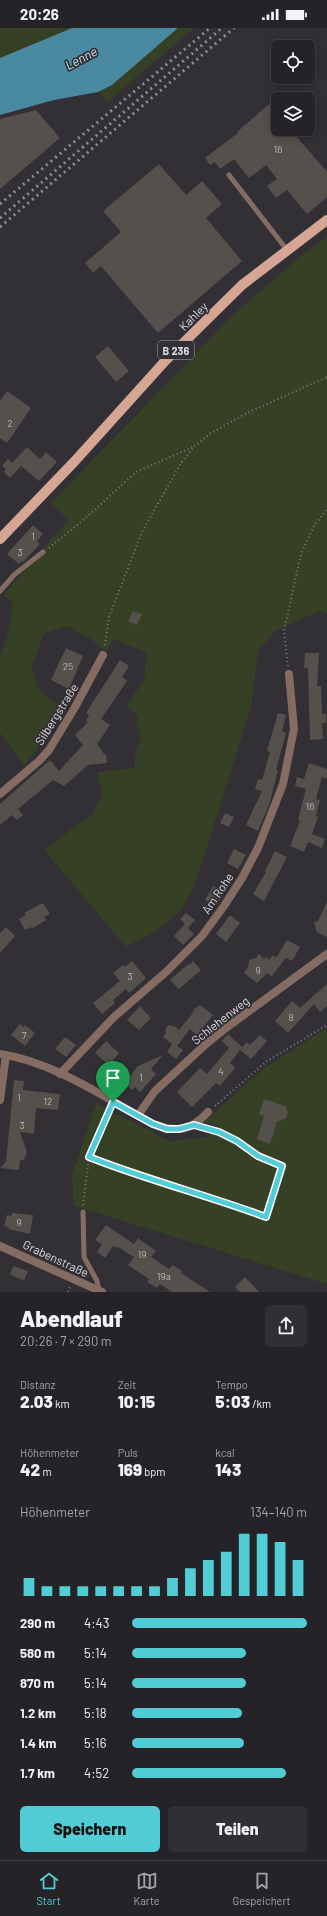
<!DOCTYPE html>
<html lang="de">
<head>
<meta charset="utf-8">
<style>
	:root { --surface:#262328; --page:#322f34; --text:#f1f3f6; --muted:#a4a4a8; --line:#424045; --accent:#52ccd5 }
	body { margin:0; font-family:Barlow,sans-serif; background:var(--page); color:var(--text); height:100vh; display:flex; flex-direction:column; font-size:15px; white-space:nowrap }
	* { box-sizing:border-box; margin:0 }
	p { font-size:13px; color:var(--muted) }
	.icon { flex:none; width:22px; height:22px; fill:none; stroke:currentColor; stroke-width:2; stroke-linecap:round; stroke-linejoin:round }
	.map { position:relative; height:1264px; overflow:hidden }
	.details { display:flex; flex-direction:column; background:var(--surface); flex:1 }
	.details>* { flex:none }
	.buttons { position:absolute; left:271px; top:12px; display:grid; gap:8px }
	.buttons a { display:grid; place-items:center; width:44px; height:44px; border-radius:6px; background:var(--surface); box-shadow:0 2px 10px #0003,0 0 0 1px var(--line); font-size:20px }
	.pin { position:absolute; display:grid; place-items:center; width:34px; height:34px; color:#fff; margin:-41px -17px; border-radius:50% 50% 50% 0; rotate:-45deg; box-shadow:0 0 4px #0007 }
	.pin .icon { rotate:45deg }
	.round { display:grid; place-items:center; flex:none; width:42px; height:42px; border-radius:6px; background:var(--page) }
	.summary { display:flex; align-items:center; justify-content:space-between; height:68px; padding:0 20px }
	h1 { font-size:22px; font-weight:800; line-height:30px }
	.metrics { display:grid; grid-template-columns:repeat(3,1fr); gap:6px; height:68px; padding:4px 20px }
	.metrics div { display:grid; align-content:center }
	.metrics b { font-size:17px; font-weight:800 }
	.metrics small { font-size:11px; font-weight:400 }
	.metrics p { font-size:11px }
	.chart { height:112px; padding:8px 20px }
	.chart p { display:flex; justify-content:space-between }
	.chart svg { width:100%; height:72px; margin-top:4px; stroke:var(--accent); stroke-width:6 }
	.action { display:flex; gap:8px; margin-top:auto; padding:8px 20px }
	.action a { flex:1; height:46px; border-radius:6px; background:var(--accent); color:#111; font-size:16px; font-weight:800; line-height:46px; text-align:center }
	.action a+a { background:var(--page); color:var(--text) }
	ul { padding:0 20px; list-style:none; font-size:13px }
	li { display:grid; grid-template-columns:64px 48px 1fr; align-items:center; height:30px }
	li i { height:10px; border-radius:5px; background:var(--accent) }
	.status { display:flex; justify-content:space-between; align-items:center; height:28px; padding:0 20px; background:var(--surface); direction:ltr }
	.status svg { height:11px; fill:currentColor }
	.dock { display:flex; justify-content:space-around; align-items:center; height:56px; border-top:1px solid var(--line); background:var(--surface); font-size:11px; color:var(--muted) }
	.dock a { display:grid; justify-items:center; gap:2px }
	.dock .selected { color:var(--accent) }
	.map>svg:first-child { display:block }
</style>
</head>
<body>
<div class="status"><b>20:26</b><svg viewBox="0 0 49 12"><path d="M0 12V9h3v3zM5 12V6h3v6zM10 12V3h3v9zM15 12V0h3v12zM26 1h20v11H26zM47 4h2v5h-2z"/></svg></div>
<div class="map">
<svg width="327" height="1264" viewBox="0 0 327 1264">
	<rect width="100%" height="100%" fill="#322f35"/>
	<g fill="#354025">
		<polygon points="0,0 72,0 0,30"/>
		<polygon points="178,0 194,0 107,74 98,64 112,57"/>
		<polygon points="327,209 327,585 320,583 275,603 258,623 251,680 194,860 181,882 158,902 126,919 44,822 92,786 103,767 97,744 135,740 135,728 141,709 137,696 138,688 126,678 144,652 147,625 113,611 107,624 92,612 67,598 44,606 32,638 37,659 62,681 39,720 24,738 0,705 0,629 7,608 13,575 4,567 69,491 50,476 233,287 307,223"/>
		<polygon points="327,1000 327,1256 74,1178 72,1148 96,1075 170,1113 208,1109 218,1098 204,1094 264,1040"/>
	</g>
	<polygon fill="#4a8aa0" points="72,0 178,0 112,57 98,64 54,72 0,87 0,30"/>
	<g fill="#54504b">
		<polygon points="269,76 278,87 278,101 290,101 327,144 327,169 307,186 287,162 276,170 267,158 277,151 266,137 249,150 234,131 220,141 215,134 210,137 205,130 238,105 237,104"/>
		<polygon points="36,82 60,110 0,161 0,91"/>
		<polygon points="159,136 186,167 202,153 222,176 206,190 242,233 158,305 101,238 93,245 85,235 121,204 103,183"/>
		<polygon points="108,318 129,343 116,354 95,329"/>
		<polygon points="7,363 31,380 7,415 0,410 0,373"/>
		<polygon points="27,419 40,431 46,424 57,434 39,453 21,438 10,450 4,444 6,441 2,438 8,431 12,435"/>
		<polygon points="33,497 43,506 37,513 40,516 23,534 22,533 19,536 7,526"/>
		<polygon points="133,583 142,586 137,597 128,593"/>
		<polygon points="66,620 83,628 69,661 51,652"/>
		<polygon points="305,625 319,625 317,658 321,658 322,686 326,686 326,695 322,695 323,711 310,712 308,640 304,640"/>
		<polygon points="120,632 129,638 122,649 127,653 101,691 110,697 97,716 104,726 106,726 107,735 88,737 64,758 53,752 18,781 23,787 17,792 12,787 0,797 0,776 50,732 59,743 83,717 75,707 88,694 86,693 89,687 86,685"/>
		<polygon points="278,685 286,687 282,703 286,705 276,742 278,742 269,777 258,803 246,797 262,763 255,761 258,751 262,752 270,724 267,723"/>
		<polygon points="309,735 327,741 327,751 322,749 316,771 320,772 316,788 318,789 312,806 325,811 322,820 308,814 304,824 290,818 300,793 298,792 306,761 295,758 297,749 304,751"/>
		<polygon points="225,785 234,789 229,799 220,795"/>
		<polygon points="234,821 246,827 238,841 227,835"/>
		<polygon points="275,823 287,829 264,873 253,866 266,844 265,843"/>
		<polygon points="213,858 224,865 216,878 205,872"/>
		<polygon points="327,874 327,909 317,904 314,894 318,893"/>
		<polygon points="43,875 50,886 44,889 46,892 33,900 32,899 25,902 19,891 26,887 24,885"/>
		<polygon points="186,885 195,892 188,900 194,906 183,917 174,908 185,896 180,891"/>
		<polygon points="230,887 240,895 226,914 216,906"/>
		<polygon points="6,899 15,908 0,925 0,905"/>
		<polygon points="287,912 300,919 292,933 286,930 272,948 267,945 257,955 244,945 248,939 249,932 256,930 259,926 264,931 266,929 269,932 273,927 276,930"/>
		<polygon points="132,933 146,950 129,965 126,961 113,972 115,975 102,986 93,975 120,953 113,945 123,937 125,939"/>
		<polygon points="193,933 201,942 179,961 170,952 187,937 191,936"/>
		<polygon points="327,956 327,978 320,984 314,976 288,1005 275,993 292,973 300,980"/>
		<polygon points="200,977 213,987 197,1007 190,1001 177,1018 183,1022 176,1031 167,1024 172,1016 163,1009 166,1005 165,1002 168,997 174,998 179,1002 192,986 194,981"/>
		<polygon points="140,978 151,990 139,1002 127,992"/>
		<polygon points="20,996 23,999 25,997 35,1005 25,1018 11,1007"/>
		<polygon points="228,1006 242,1019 247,1014 250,1017 260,1007 267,1013 251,1031 240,1022 230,1035 235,1040 220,1058 216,1055 192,1079 177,1064 200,1040 207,1046 229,1020 222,1013"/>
		<polygon points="65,1009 76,1017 66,1029 55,1021"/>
		<polygon points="106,1013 119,1025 109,1037 95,1025"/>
		<polygon points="163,1027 151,1041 156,1046 140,1064 135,1059 132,1062 125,1055 138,1038"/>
		<polygon points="106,1040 114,1046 107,1056 99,1050"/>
		<polygon points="14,1052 24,1053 23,1062 60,1066 58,1082 36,1080 34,1106 20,1104 27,1124 24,1132 20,1132 19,1142 0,1140 6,1134"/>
		<polygon points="264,1071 285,1078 288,1084 286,1090 277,1094 270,1116 257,1111 264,1088 259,1086"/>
		<polygon points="12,1185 33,1187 30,1206 8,1201 9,1199 4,1198 7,1187 11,1188"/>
		<polygon points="106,1197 134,1216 138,1210 156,1223 151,1229 169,1241 173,1237 182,1243 181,1245 210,1264 172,1264 160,1256 157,1260 147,1254 149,1251 128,1237 134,1229 118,1219 117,1220 113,1218 105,1230 97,1224 102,1216 95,1212"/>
		<polygon points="13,1238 28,1243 24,1252 10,1247"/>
		<polygon points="245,1249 259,1264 240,1264 235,1259"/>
	</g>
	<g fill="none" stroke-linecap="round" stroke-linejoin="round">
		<g stroke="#7e7c81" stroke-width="2" stroke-dasharray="1 3" stroke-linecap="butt">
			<polyline points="49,520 88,488 136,444 193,419"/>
			<polyline points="105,617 109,589 142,504 181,435 194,419 211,405 245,386 327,349"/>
			<polyline points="288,638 284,603 301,526 314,498 327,481"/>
			<polyline points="215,1078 267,1033 327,997"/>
			<polyline points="89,1129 109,1082"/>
			<path d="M83,1177L89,1129C147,1152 207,1167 266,1189L282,1138L258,1128L237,1113L219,1104L205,1100"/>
			<polyline points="68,1264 70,1259"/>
		</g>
		<g stroke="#846c63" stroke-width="5">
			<polyline points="229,147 287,222"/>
			<polyline points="0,563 14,547 43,524"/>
			<polyline points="83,1184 84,1229 97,1253 99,1262"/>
		</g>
		<g stroke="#846c63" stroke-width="8">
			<polyline points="0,766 39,733 49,722 74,681 103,627"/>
			<path d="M0,1026C54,1034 106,1070 153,1096C179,1105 190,1103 208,1084"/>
			<polyline points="60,1046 114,989 166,944 202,908 224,878 242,850 258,820 283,756 294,701 289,646"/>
			<polyline points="0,1072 6,1027"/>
			<polyline points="138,1087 155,1063 205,1017 226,1000 327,926"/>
			<polyline points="0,1218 102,1264"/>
		</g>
		<polyline stroke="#d6a695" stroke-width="10" points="0,511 74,434 166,332 242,257 327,192"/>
		<g stroke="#8f8d92" stroke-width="3" stroke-dasharray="2 4" stroke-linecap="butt">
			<polyline points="0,176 210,0"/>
			<polyline points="0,190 222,0"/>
			<polyline points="0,199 234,0"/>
		</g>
	</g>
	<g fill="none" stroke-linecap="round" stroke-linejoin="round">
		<defs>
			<path id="route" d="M113,1074L153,1096L167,1101H179L194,1097L219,1104L237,1113L258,1128L282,1138L266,1189C207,1167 147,1152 89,1129Z"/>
		</defs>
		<use href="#route" stroke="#fff" stroke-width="8"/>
		<use href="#route" stroke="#52ccd5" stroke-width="5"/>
	</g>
	<g text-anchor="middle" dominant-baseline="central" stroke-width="3.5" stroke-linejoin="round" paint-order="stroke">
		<g font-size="10" fill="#bab8b9">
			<text x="278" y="121">16</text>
			<text x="10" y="395">2</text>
			<text x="33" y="508">1</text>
			<text x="20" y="524">3</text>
			<text x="68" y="638">25</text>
			<text x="310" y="778">16</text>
			<text x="258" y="942">9</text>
			<text x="130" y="948">3</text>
			<text x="291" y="989">8</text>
			<text x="24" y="1007">7</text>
			<text x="221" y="1043">4</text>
			<text x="141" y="1049">1</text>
			<text x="19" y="1069">1</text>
			<text x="48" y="1073">12</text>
			<text x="22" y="1097">3</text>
			<text x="19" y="1194">9</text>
			<text x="142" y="1226">19</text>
			<text x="164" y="1248">19a</text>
		</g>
		<rect fill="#322f35" stroke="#a9a7ab" stroke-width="1" x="158" y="313" width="36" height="18" rx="3"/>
		<g font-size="11" font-weight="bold" fill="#dcdbde">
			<text x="176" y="322">B 236</text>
		</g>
		<g font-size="12" fill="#dcdbde" stroke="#322f35">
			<text transform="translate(193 288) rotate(-45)">Kahley</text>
			<text transform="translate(56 686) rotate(-58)">Silbergstraße</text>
			<text transform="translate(217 865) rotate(-56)">Am Rohe</text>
			<text transform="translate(220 992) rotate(-38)">Schlehenweg</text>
			<text transform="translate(56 1230) rotate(25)">Grabenstraße</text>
		</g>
		<g font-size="13" font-style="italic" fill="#c5e9f6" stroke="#322f35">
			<text transform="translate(81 30) rotate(-28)">Lenne</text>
		</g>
	</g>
</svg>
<div class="buttons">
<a><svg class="icon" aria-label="locate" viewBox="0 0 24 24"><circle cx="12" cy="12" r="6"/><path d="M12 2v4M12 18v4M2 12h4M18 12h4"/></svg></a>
<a><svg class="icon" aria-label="layers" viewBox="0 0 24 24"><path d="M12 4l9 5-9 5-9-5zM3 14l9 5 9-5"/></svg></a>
</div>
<div class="pin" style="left:113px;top:1074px;background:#1e9e55"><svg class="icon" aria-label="arrive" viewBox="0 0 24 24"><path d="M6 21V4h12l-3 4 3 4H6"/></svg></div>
</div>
<section class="details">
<div class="summary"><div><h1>Abendlauf</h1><p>20:26 · 7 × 290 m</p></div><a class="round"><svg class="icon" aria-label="share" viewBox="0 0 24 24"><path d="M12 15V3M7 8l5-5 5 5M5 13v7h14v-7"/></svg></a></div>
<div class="metrics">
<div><p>Distanz</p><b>2.03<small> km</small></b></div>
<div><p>Zeit</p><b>10:15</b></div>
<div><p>Tempo</p><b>5:03<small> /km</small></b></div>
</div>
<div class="metrics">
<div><p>Höhenmeter</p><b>42<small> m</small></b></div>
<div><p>Puls</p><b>169<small> bpm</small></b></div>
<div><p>kcal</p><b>143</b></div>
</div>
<div class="chart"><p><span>Höhenmeter</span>134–140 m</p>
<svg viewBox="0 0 160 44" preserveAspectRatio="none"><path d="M5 44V33M15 44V38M25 44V38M35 44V38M45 44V38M55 44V38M65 44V38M75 44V38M85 44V33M95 44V27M105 44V22M115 44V17M125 44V6M135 44V6M145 44V11M155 44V22"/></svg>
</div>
<ul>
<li><b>290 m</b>4:43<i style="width:100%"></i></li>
<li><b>580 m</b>5:14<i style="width:65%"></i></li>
<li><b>870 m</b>5:14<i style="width:65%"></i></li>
<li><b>1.2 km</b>5:18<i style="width:63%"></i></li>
<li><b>1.4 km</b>5:16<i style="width:64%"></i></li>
<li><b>1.7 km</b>4:52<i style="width:88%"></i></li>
</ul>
<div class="action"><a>Speichern</a><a>Teilen</a></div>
</section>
<nav class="dock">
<a class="selected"><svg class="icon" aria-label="home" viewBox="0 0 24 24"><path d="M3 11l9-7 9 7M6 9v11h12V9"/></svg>Start</a>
<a><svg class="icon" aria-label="map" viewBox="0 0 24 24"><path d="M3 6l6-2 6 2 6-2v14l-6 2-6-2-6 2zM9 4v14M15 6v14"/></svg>Karte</a>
<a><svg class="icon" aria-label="saved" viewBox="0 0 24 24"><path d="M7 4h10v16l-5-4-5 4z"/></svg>Gespeichert</a>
</nav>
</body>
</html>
